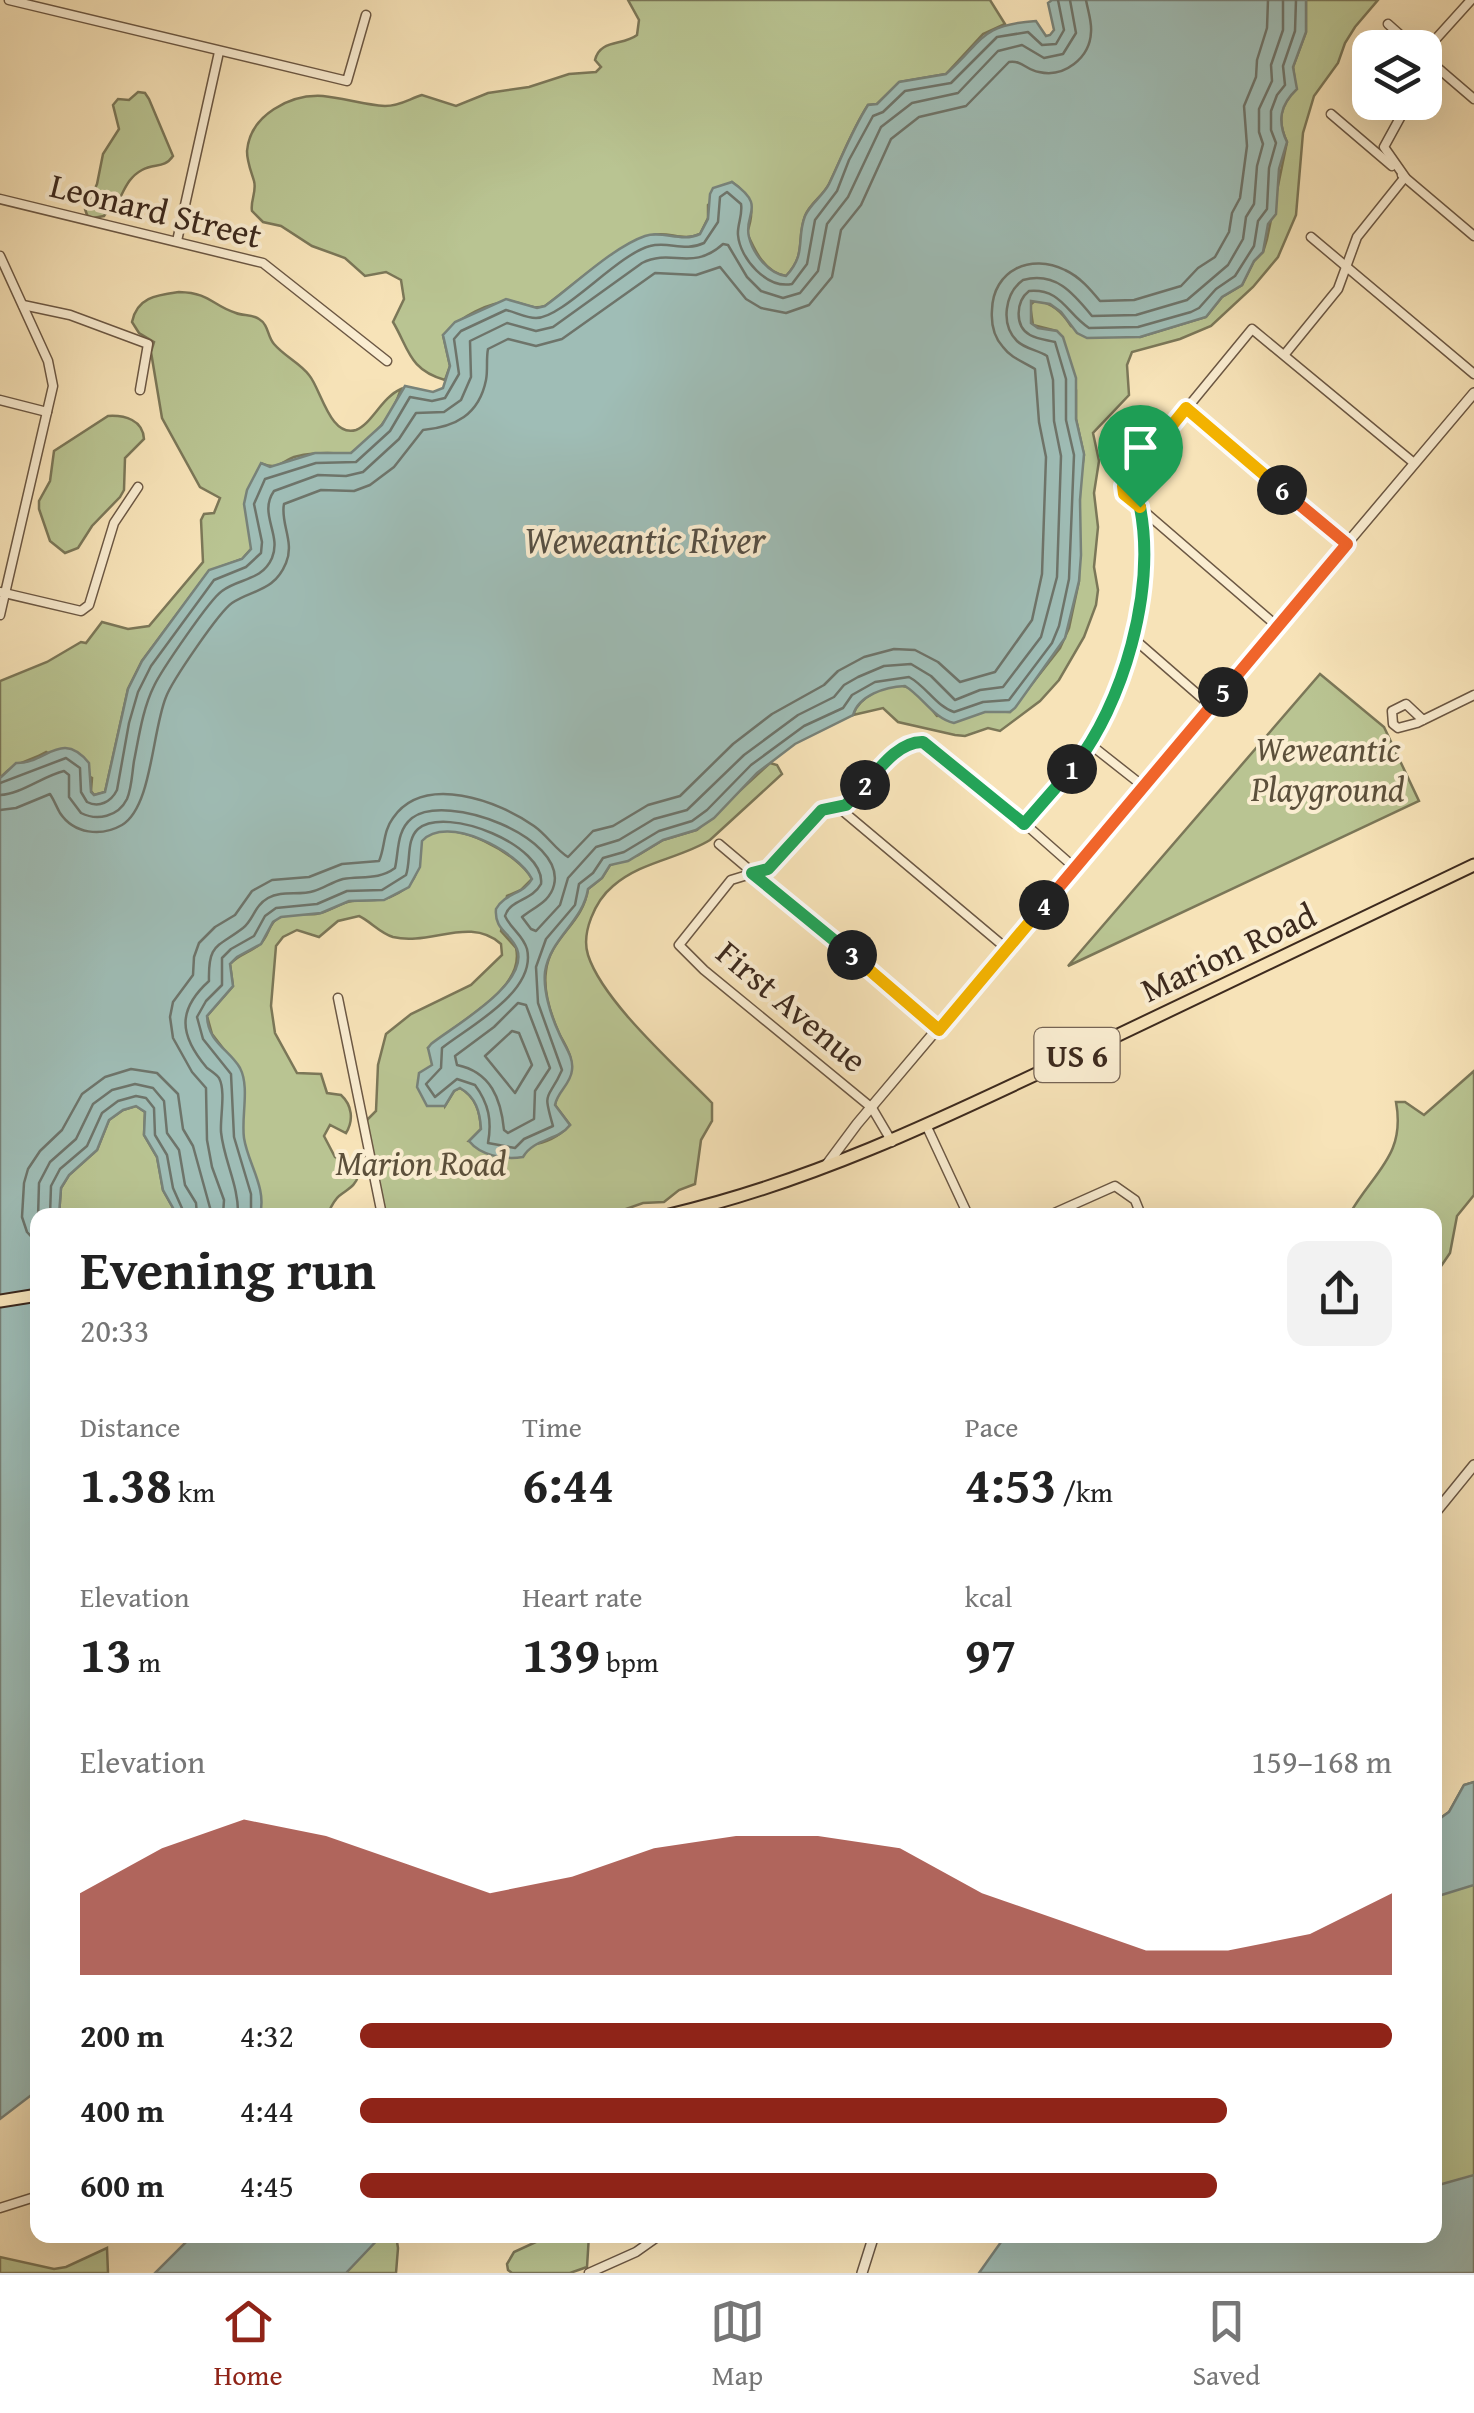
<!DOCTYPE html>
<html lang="en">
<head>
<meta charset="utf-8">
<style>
	:root { --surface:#fff; --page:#f2f2f2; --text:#222; --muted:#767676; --line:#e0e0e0; --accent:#8f2418 }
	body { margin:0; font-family:"Gentium Book Plus",serif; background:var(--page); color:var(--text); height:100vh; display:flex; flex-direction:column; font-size:38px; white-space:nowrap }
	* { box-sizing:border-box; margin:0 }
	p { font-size:32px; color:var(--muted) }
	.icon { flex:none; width:55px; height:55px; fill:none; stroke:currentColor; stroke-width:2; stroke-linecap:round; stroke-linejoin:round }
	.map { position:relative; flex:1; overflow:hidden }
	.sheet { position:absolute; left:30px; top:1208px; width:1412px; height:1035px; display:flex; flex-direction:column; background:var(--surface); border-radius:20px; box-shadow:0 10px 40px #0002 }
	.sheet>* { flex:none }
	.fabs { position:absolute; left:1352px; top:30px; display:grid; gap:20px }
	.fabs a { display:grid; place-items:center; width:90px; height:90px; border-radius:20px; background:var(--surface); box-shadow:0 10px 40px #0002; font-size:50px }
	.pin { position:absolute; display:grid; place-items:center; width:85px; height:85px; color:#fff; margin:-102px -42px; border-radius:50% 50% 50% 0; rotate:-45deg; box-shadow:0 0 10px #0007 }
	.pin .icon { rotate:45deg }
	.km { position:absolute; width:50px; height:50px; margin:-25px; border-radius:50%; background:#222; color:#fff; font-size:28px; line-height:50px; text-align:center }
	.round { display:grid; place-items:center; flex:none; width:105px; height:105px; border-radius:20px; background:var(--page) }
	.headline { display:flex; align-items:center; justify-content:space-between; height:170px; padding:0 50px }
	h1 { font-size:55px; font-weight:700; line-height:75px }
	.stats { display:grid; grid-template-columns:repeat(3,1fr); gap:15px; height:170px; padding:10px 50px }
	.stats div { display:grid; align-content:center }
	.stats b { font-size:50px; font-weight:700 }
	.stats small { font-size:28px; font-weight:400 }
	.stats p { font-size:28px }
	.chart { height:280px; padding:20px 50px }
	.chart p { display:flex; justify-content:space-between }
	.chart svg { width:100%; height:180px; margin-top:10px; fill:var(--accent); opacity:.7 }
	ul { padding:0 50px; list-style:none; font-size:32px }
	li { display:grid; grid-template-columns:160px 120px 1fr; align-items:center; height:75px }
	li i { height:25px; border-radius:12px; background:var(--accent) }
	.dock { display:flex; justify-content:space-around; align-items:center; height:140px; border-top:2px solid var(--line); background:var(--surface); font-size:28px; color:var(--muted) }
	.dock a { display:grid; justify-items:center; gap:5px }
	.dock .on { color:var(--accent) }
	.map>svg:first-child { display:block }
</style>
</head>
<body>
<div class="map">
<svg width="1474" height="2273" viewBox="0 0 1474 2273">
	<rect width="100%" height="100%" fill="#f7e3b8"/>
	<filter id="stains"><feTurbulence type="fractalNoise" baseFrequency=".002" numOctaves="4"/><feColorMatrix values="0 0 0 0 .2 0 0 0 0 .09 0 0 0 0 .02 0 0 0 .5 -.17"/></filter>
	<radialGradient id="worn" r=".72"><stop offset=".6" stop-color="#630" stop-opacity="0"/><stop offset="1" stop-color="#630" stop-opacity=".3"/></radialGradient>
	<g fill="#b9c492" stroke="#7b7758" stroke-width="2.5">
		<path d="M628,0H990L1005,24L983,34L946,74L900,82L877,104L868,105C852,130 842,157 829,184C823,196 809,204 805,216C796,240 807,254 786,276C765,273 755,251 747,233C755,210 753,196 732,182L708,205V218L700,234C683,242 669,231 653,235C621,241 573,286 545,306C533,310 526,304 514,302C490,300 459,318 443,335L450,366L445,380C409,370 409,349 393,322L404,299L401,280L386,272L365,276L345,258L312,246L281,226L263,222L252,211C250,201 257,192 254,181C251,171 247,162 247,151C250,115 290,94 323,96C344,98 364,105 385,106C400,106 409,99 422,95L456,106L488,93L529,87L569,74L596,72L601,67L595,60C600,39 623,46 637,35L639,20Z"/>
		<path d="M1306,0H1378L1355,27L1345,43L1338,63L1314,96L1303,133L1296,215L1278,257L1253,287L1211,326L1180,339L1132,352L1127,365L1129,395L1093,433L1099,461L1094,493L1098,527L1094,567L1098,590L1096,605L1084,637L1059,680L1040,701L1000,731L988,728L965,736L955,735L898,722L883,708L853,715C858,698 889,680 907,687C920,692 929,706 937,716L991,711L1010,712L1060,648L1069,628L1079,581L1080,482L1084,455L1076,419V390L1057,331L1033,325L1030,305L1036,300C1052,303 1062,312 1071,326L1140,337L1206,317L1222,297L1242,285L1254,261L1263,252L1267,239L1287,142C1277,121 1280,105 1296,89L1293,67L1306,32Z"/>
		<path d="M138,92L145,93L149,99L173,156C164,169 155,163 142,170C127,178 124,192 116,205L110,207L104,216L93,218L87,215L85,209L97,184L103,154L119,129L113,105L118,99L129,100Z"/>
		<path d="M179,292C211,293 211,305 236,313C243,316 252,314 259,319C269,325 267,336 274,344C284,356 300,363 309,375C321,389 330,438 356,430C371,425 382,397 401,389C393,414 374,439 351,453C332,454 314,451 294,457C281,462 277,470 263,464L251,549L242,559L209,571L142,661L128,689L105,792L94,795L91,791L92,778L46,752C28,762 14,762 0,778V681L47,662L81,642L86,643L102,622L128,629L149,626L203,562L201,520L204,514L214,513L220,498L200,487L162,418L151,352L154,342L139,333L132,322C137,297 157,295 179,292Z"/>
		<path d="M108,416C125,415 143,420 144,439L125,458L124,490L120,497L92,526L78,548L65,553L50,541L39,509V501L50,481L54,451Z"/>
		<polygon points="1320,674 1384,727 1419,801 1068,966"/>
		<path d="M770,763L777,765L782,774L710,840C679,859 642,861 613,886C595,901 581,933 588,955C603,1002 677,1067 712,1103V1121L701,1140L695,1184L679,1190L664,1202L643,1203L609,1215H379L361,1126L376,1111L378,1065L386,1034L411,1014L471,985L502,955L501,944C470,916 430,946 393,937C380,933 370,921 359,916L338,921L319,937L297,930L283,937L276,946L271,1006L275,1033L297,1073L321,1074L327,1093L341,1095C352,1105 354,1120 346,1133L330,1125L324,1136L335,1157L355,1165L359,1174C355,1187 349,1188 339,1196C334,1200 330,1209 327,1215H219L236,1065L212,1034L207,1016L233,986L230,964C239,954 252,952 261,943C269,935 269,923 278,918C289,913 304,915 316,914C329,912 339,903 352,901C364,899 378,902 390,897C433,880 409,849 426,836C452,816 520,855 532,879L521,890L507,896L501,931L516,948C526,991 454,1023 428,1048L438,1062L445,1106L454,1091L460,1088C476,1097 480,1112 481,1129L469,1141C506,1145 542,1155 570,1125L555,1105C557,1090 572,1080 571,1062C571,1052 563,1042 559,1033C551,1015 543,991 546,971C550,937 583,924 588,889L602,878L610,865L638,855L663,840L697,830Z"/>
		<path d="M1474,1071V1195L1457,1216L1450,1253L1435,1275V1215H1349C1373,1172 1406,1156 1396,1102H1405L1424,1115Z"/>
		<polygon points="136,1106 145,1112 144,1135 157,1157 163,1190 177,1215 59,1215 61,1188 69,1175 97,1150 109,1120 123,1110"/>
		<polygon points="1474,1782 1474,2273 1033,2235 1435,2235 1435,1822 1449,1812 1464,1785"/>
		<polygon points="369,2235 396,2235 398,2248 396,2273 327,2273"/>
		<polygon points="551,2235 589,2235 587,2267 570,2273 512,2273 508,2270 507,2264 514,2252"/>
		<polygon points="107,2248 108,2273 0,2273 0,2257 54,2269 66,2267"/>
	</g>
	<g fill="#9fbdb6" stroke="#788279" stroke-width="2.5">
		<path d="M1052,0H1306V32L1293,67L1297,89C1280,105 1277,121 1287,142L1279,169L1276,214L1268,224L1263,252L1254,261L1242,285L1222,297L1206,317L1140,337L1087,338L1077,333L1061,312L1050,304L1031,301V323L1038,328L1057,331L1063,337L1076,378V419L1084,454L1080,500L1081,555L1079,581L1065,638L1015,708L1010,712H985L954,723C934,719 923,697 905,686C885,687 859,695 853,715L795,744L757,773L714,818L696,830L663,840L628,861L610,865L602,878L588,889C583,922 550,938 545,972C543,991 551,1016 559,1033C564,1045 574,1057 572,1070C571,1084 557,1092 555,1105L570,1125C558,1141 534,1138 523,1157C503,1160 480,1155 469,1141L481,1129C480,1112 476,1097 460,1088L454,1091L445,1106H427L417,1087L419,1073L432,1065L428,1048L431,1044C452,1027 530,984 517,949C510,932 494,930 496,909C505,893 524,894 532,879C518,851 447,814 422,841L420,867L409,887L384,900L349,901L321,913L281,917L273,922L261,944L237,957L230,964L233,986L207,1016C208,1043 229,1049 240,1068C250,1087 241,1117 244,1138C248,1164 267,1188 260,1214L177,1215L163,1190L157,1157L144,1135L145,1112L136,1106L123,1110L109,1120L97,1150L69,1175L61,1188L59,1215H38V2090L0,2119V778L16,763C46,764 61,729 89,763L91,792L94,795L105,792L128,689L142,661L209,570L242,559L251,549L244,504L247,490L261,463L270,467L315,453H351L382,425L405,386L433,392L443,388L450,366L443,335L455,322L506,299L537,308L545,306C573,286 613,247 645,236C663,230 681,243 700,234L708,219L710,194L713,188L732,182C768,207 743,213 749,237C753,254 769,274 786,276C807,254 796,239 805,216C810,204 823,196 829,184C842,157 852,130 868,105L877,104L899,82L946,74C984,41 978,25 1036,21L1046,36L1050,35L1054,30L1048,3Z"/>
		<polygon points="1474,1782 1474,1885 1435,1897 1435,1822 1449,1812 1464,1785"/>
		<polygon points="1474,2175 1474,2273 979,2273 1006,2235 1435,2235 1435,2186"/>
		<polygon points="193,2235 382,2235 346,2273 155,2273"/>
	</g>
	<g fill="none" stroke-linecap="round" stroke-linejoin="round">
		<g stroke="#6e746a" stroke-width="2.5">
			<path d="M0,783L66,758L80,768L81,792L87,802C99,808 111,802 117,790L129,723L138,692L151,666L214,580L246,567L261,553L262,542L254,504L265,479L316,463L356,462L390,431L410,397L432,401L445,398L459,374L454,339L461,331L506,310C515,312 526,318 536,318C563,318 618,254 650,246C668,241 685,252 704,243L718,222L720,197L727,192L741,204C743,215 737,225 738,235C740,259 767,289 792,284L807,264L815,220L837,191L849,160L873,116L883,112L905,91L951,83L997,37L1028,32L1042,45L1056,44L1064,30L1058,0"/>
			<path d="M0,795C21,794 43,776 64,771L69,775V797L81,813C97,821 118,817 127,799C132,787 132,773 134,761C139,736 143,708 154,686C161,671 210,599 222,591C239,578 262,581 272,558C282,534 258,514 274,491L318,475L346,476L363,472L399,439L416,413L444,412L461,400L471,377L470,341L507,323L536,331L553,327L642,263C672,248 692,272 723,244L728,245L747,277L761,291L783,298L800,293L818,271L827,224L848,197L881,127L912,103L958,93L998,51L1022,45L1044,58L1063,54L1076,33L1070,0"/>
			<path d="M0,810L16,808L50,794C54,800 56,806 60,813C74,834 101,837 122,825C152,807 152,731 166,697C172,681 219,612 232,603C253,589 274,592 286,563C295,542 280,523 284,504L321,490L354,491L370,485L394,467L423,430C455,427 479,415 486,380C488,370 486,359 488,349L508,339L536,346L562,339L655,273L696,275L720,267L746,299L761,308L786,313L809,305L832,277L841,230L861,205L891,139L919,117L966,106L1009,62C1022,60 1026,70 1039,72C1064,78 1090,58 1091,32C1092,22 1088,11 1086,0"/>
			<path d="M518,1003L526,1005L550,1068L535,1091L534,1119L508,1133L504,1130C501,1099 491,1072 457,1065L455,1056L494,1027Z"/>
			<polygon points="512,1031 519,1033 532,1065 515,1093 485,1056"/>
			<polyline points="50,1215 51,1186 60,1169 87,1146 102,1113 118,1101 136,1096 146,1098 154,1108 155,1135 167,1155 173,1188 185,1215"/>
			<path d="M223,1215L224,1200L212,1167L207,1140L206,1088L192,1072L173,1038L170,1017L173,1002L193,975L194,957L199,943L215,927L235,915L252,891L272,880L309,877L342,864L379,861C385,848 383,831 393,818C424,773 499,801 534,826C547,835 556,850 568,857L593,831L613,826L648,805L680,796L733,744L772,714L824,685L838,671L864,657L894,649L915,650L938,662L960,682L995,672L1032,620L1042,574L1046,457L1039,422L1035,369C1024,362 1011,358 1003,347C994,337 991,323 992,310C993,270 1031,253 1065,270C1080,277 1090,289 1100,301L1134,300L1181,286L1198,268L1215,257L1229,232L1232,213L1240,198L1247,146L1244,106L1256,77L1257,60L1267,28L1268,0"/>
			<path d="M238,1215C239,1186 224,1161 221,1132C220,1117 226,1091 219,1078C216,1074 211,1071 207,1068C179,1035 177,1010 209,981C208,943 217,948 243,928C254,919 254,906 268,898C282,890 299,896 314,891C324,888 332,882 343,879C362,876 379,880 395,868C399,851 396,831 412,818C447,792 566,837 554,885C550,902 534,907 522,917L531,929L536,931L560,905L568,878L596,847L619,840L654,819L687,810L744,755L798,715L834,697L844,685L858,677L884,666L911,664L931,676L955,700L980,690L1003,687L1041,637L1057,577L1061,456L1054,421L1053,380L1047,356C1038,350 1025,349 1017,341C1000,324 1005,293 1023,280C1056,271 1074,294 1092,316L1136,315L1187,300L1228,265L1243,239L1246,217L1254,204L1257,166L1263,144L1259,132V109L1272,81L1271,65L1283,30V0"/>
			<path d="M251,1215V1194L234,1137L231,1074L203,1039L197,1017L206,1001L222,985V958L231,949L254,936L265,916L276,908L317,904L347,891L382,890L406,875C411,861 406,840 418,829C447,805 546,846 541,884C532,901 510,899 505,916C511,929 523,935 527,949C537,992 468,1027 442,1048L441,1068L426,1084L435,1097L457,1079L475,1085C489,1104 492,1121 488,1143L515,1148L524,1139L553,1126C542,1088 548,1102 562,1070L538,1003L536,967L546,939L575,905L579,884L593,873L603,858L624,852L659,831L692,821L707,810L751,765L804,726L843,708L852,695L875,682L909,677C926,686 937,707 954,712L983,702L1009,700L1052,643L1059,626L1069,579L1074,455L1066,420V379L1055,342C1047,340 1037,339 1030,335C1014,326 1016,301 1029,291C1061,288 1067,314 1089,328L1138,327L1191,312L1199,308L1216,289L1235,276L1254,246L1258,221L1267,209L1269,168L1276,143L1271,130V111L1277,95L1285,85L1283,66L1295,31L1296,0"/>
			<polyline points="38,1218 39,1183 50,1162 76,1139 93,1104 112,1090 135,1084 153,1088 164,1101 167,1133 179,1150 185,1185 196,1203 197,1215"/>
			<polyline points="38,1244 27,1232 22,1217 24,1183 28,1169 40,1151 62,1130 82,1094 105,1077 131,1069 157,1073 178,1094 183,1129 193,1146 212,1215"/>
		</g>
		<defs>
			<g id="minor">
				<polyline points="9,0 347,81 366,15"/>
				<polyline points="1388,24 1415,48"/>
				<polyline points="1425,51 1471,0"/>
				<polyline points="1425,57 1474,99"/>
				<polyline points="1425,89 1441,71"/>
				<polyline points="1331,114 1392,166"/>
				<polyline points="1402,175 1474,236"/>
				<polyline points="0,199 263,263 387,361"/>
				<polyline points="1311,237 1474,374"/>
				<polyline points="177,241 219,52"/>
				<polyline points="0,256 48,361 53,386 0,615"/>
				<polyline points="23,305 70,315 148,344 140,390"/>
				<polyline points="1285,354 1338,289 1357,237 1405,177 1384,147 1401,116 1413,102"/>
				<polyline points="0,400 47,412"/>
				<polyline points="1186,408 1347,544"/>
				<polyline points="0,592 81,611 89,605 114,523 138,487"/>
				<polyline points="1278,627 1124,494 1123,486 1252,329 1414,463"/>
				<polyline points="1133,638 1211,706"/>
				<polyline points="1423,720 1406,704 1392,711 1393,724 1398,728 1417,723 1474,695"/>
				<polyline points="1091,745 1143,786"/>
				<polyline points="838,807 1007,949"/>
				<polyline points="1024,823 1075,868"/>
				<polyline points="719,844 939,1030"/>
				<polyline points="338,998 382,1215"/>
				<polyline points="927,1127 968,1215"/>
				<path d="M892,1142L872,1108L704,970L679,945L731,880L767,869L822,810L852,802L901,749L909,743L923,742L1024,823C1048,798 1076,771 1094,740C1131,678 1153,578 1140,507"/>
				<polyline points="1050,1215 1115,1186 1135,1200 1141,1215"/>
				<polyline points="1244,1215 1247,1215"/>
				<polyline points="0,2208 38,2196"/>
				<polyline points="589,2273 636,2252 660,2235"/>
			</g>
			<g id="tertiary">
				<polyline points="825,1167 857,1124 1474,393"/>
				<polyline points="1435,1513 1474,1465"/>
				<polyline points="862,2273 874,2235"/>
			</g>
			<g id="primary">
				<path d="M669,1215C819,1180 952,1114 1091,1048C1218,987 1346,927 1474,865"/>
				<polyline points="0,1301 38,1295"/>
			</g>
		</defs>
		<use href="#minor" stroke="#6c5844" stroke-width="11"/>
		<use href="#tertiary" stroke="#6c5844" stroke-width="12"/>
		<use href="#primary" stroke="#3d2a1e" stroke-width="15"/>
		<use href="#minor" stroke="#faedd1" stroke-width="8"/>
		<use href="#tertiary" stroke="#faedd1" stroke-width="9"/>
		<use href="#primary" stroke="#f7e3b8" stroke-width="11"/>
	</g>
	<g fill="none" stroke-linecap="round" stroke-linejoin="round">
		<defs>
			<path id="split-1" d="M1072,769C1124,704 1156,590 1140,507"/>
			<path id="split-2" d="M865,785C879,769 899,741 923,742L1024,824L1072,769"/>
			<polyline id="split-3" points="852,955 752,873 768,869 822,810 846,805 865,785"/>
			<polyline id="split-4" points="852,955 939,1030 1044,905"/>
			<polyline id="split-5" points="1044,905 1223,692"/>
			<polyline id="split-6" points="1223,692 1347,544 1282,490"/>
			<polyline id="split-7" points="1140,507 1124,494 1123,486 1186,408 1282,490"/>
		</defs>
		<use href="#split-1" stroke="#fff" stroke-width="20"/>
		<use href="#split-2" stroke="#fff" stroke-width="20"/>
		<use href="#split-3" stroke="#fff" stroke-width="20"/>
		<use href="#split-4" stroke="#fff" stroke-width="20"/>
		<use href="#split-5" stroke="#fff" stroke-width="20"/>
		<use href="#split-6" stroke="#fff" stroke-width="20"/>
		<use href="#split-7" stroke="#fff" stroke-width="20"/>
		<use href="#split-1" stroke="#22a559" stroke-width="12"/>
		<use href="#split-2" stroke="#22a559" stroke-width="12"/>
		<use href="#split-3" stroke="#22a559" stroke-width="12"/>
		<use href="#split-4" stroke="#f5b400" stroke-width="12"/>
		<use href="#split-5" stroke="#f0652b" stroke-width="12"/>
		<use href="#split-6" stroke="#f0652b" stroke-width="12"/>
		<use href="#split-7" stroke="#f5b400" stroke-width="12"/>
	</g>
	<g text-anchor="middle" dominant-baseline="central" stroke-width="8" stroke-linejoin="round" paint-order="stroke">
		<rect fill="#faedd1" stroke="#766454" stroke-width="2.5" x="1034.5" y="1028" width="85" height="54" rx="8"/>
		<g font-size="32" font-weight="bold" fill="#3d2a1e">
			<text x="1077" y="1055">US 6</text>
		</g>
		<g font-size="35" fill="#3d2a1e" stroke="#faedd1">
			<text transform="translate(156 210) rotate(14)">Leonard Street</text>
			<text transform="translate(1228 952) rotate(-25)">Marion Road</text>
			<text transform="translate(792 1006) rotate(40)">First Avenue</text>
		</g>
		<g font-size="35" font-style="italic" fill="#5c503b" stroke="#faedd1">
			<text x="1328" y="748">Weweantic<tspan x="1328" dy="40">Playground</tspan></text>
			<text x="421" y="1162">Marion Road</text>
		</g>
		<g font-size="38" font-style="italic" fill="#564f44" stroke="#faedd1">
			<text x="645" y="539">Weweantic River</text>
		</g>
	</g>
	<rect width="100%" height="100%" filter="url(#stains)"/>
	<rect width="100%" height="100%" fill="url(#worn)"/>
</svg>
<div class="fabs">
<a><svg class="icon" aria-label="layers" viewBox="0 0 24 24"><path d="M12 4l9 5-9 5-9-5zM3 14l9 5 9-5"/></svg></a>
</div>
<div class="pin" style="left:1140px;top:507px;background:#1e9e55"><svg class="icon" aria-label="arrive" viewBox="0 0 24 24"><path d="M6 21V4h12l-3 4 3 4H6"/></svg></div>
<b class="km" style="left:1072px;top:769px">1</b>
<b class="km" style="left:865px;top:785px">2</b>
<b class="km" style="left:852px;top:955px">3</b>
<b class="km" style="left:1044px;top:905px">4</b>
<b class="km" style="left:1223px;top:692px">5</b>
<b class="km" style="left:1282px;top:490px">6</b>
<section class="sheet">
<div class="headline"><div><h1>Evening run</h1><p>20:33</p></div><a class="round"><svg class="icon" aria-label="share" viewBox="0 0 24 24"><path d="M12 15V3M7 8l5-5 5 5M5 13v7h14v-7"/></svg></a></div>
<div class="stats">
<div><p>Distance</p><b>1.38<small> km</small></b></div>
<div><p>Time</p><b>6:44</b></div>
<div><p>Pace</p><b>4:53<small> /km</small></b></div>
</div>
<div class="stats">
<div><p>Elevation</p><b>13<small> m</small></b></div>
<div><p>Heart rate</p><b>139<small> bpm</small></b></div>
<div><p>kcal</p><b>97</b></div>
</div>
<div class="chart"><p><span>Elevation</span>159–168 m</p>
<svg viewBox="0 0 160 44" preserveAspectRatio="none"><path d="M0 44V24L10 13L20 6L30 10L40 17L50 24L60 20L70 13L80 10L90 10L100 13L110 24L120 31L130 38L140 38L150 34L160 24V44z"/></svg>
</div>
<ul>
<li><b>200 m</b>4:32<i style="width:100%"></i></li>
<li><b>400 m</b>4:44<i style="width:84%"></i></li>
<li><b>600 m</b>4:45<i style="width:83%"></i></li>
</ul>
</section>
</div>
<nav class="dock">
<a class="on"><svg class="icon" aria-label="home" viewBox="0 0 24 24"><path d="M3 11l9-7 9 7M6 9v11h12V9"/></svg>Home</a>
<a><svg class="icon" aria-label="map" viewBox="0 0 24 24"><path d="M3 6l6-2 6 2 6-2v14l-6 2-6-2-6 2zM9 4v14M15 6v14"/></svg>Map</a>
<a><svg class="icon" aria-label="saved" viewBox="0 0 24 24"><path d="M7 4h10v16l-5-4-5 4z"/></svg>Saved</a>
</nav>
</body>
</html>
